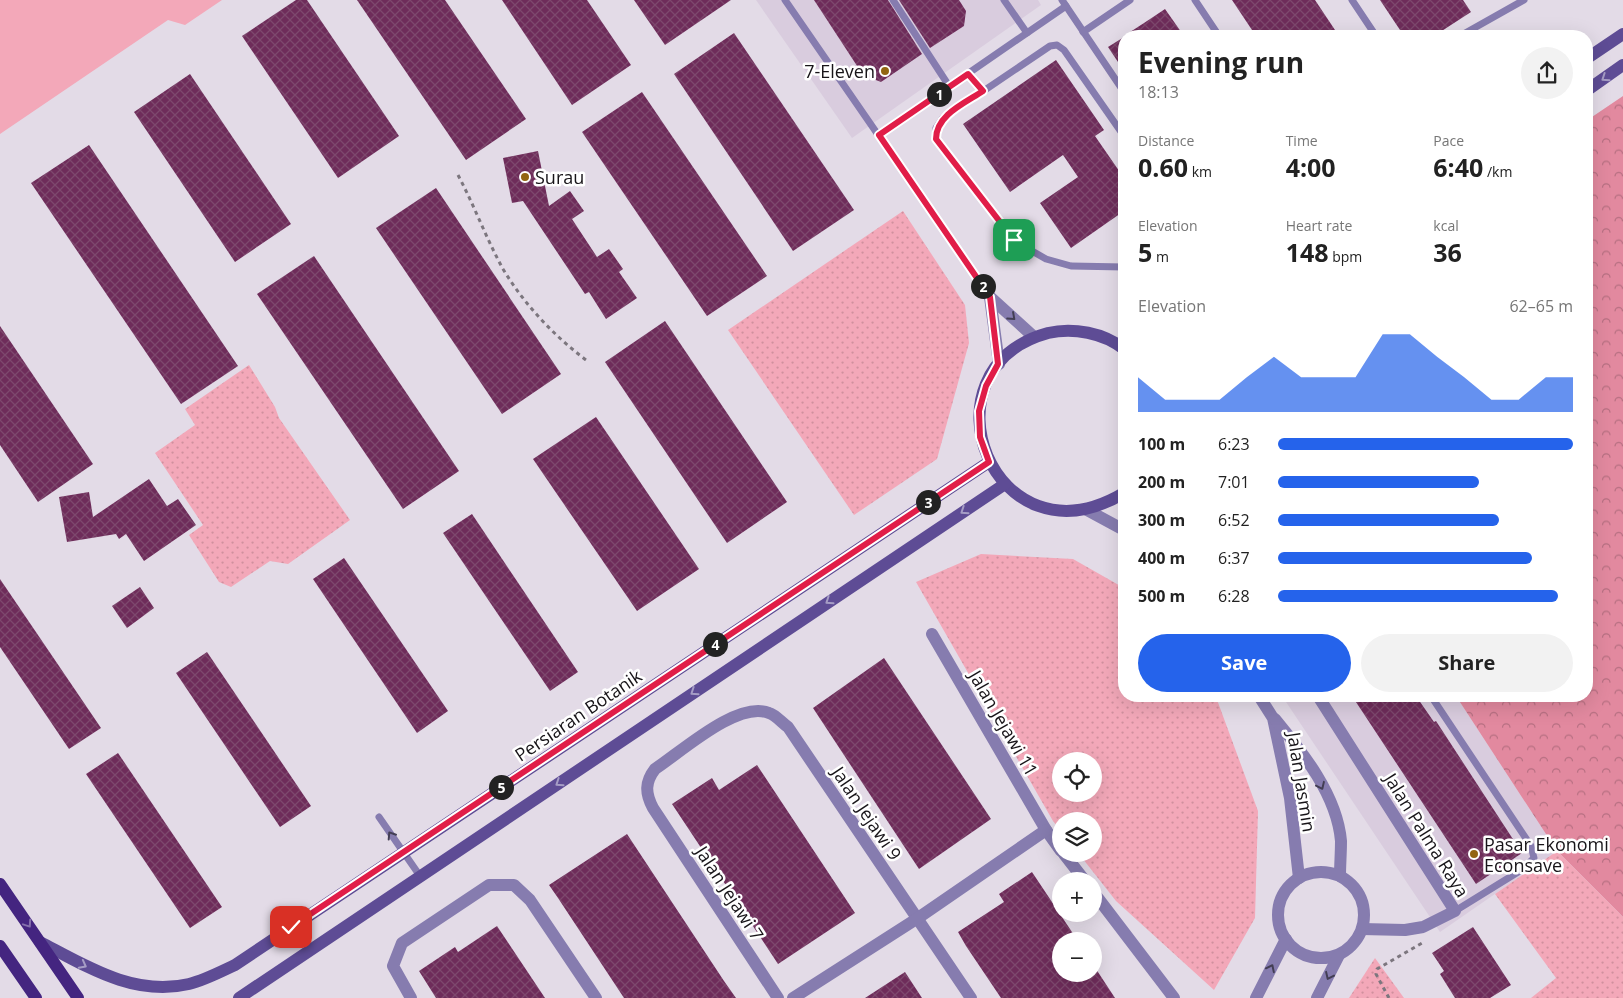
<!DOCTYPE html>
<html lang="en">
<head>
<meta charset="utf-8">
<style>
	:root { --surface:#fff; --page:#f2f2f2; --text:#222; --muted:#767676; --accent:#2563eb }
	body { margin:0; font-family:"Open Sans",sans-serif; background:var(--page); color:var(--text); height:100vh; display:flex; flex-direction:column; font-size:19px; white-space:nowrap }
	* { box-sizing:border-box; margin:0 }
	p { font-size:16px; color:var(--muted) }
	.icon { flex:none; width:28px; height:28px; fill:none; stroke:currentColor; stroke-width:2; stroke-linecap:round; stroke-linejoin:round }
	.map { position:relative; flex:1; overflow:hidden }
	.details { position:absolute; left:1118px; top:30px; width:475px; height:672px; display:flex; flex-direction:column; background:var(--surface); border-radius:20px; box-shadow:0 5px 20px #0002 }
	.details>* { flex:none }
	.tools { position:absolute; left:1052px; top:752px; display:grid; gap:10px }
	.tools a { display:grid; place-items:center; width:50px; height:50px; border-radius:50%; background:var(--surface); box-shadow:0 5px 20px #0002; font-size:25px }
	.pin { position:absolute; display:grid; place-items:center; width:42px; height:42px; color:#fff; margin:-21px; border-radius:10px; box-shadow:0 2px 8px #0006 }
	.km { position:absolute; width:25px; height:25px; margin:-12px; border-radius:50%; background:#222; color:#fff; font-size:14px; line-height:25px; text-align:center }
	.round { display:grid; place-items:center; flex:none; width:52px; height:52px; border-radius:26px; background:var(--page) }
	.overview { display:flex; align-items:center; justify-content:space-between; height:85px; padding:0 20px }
	h1 { font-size:28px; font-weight:700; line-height:38px }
	.metrics { display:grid; grid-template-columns:repeat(3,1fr); gap:8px; height:85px; padding:5px 20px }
	.metrics div { display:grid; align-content:center }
	.metrics b { font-size:25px; font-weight:700 }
	.metrics small { font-size:14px; font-weight:400 }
	.metrics p { font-size:14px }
	.chart { height:140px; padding:10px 20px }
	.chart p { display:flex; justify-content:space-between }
	.chart svg { width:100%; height:90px; margin-top:5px; fill:var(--accent); opacity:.7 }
	.action { display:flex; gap:10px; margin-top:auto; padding:10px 20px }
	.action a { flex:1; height:58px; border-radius:30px; background:var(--accent); color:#fff; font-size:20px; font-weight:700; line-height:58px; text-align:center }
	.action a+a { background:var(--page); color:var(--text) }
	ul { padding:0 20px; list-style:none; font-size:16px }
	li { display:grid; grid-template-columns:80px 60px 1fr; align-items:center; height:38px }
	li i { height:12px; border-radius:6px; background:var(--accent) }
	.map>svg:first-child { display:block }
</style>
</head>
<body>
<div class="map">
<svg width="1623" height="998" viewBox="0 0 1623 998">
	<defs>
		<pattern id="forest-crowns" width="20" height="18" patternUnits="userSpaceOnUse" patternTransform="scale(1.25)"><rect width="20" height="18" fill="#e2899f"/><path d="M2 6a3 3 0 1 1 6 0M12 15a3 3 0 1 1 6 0" fill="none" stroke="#b66f81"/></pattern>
		<pattern id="park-dots" width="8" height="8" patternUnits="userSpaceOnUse" patternTransform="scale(1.25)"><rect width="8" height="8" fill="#f3a8b9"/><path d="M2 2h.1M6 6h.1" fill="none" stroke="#d0909e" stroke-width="1.8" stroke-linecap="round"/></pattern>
		<pattern id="building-cross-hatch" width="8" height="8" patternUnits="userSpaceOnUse" patternTransform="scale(1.25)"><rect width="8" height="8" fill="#6e2c5a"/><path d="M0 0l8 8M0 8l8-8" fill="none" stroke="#7d486d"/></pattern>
	</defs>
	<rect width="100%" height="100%" fill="#e3dbe7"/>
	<g fill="#d9ccde">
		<polygon points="756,0 1038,0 1041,5 852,138"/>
		<polygon points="1282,696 1456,696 1557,851 1440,932"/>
	</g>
	<polygon fill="#f3a8b9" points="0,0 222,0 185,25 168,20 0,134"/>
	<polygon fill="url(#forest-crowns)" points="1623,96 1623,917 1557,851 1456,696 1586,696 1586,121"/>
	<g fill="url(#park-dots)" fill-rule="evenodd">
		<polygon points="903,211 965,305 969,343 937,459 854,515 728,330"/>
		<polygon points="249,365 275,407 279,418 350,520 288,564 270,561 231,587 219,582 189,535 203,525 155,453 195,425 185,409"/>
		<path d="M981,554L1073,559L1124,588V696L1216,697L1258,811L1255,918L1214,990L1116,901L1079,854H1094V821H1061V831L1053,821L916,582ZM1061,761H1094V794H1061Z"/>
		<polygon points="1557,851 1623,917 1623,998 1531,998 1556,978 1495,894"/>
		<polygon points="1375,958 1404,998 1349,998"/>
	</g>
	<g fill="url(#building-cross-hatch)">
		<polygon points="296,0 307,0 399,136 338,178 242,36"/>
		<polygon points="357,0 445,0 526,119 466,160"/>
		<polygon points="502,0 587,0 631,65 572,105"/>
		<polygon points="634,0 731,0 665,45"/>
		<polygon points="814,0 888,0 922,54 881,82 863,75"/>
		<polygon points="899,0 959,0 966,11 964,26 930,48"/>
		<polygon points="1232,0 1315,0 1339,36 1256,36"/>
		<polygon points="1380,0 1463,0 1471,12 1434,36 1404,36"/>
		<polygon points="1165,9 1184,36 1124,36 1144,23"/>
		<polygon points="734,33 854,210 793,251 674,74"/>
		<polygon points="1124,37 1124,71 1108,47"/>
		<polygon points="1056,60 1104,130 1095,136 1124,178 1124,211 1071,248 1040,203 1078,177 1063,155 1010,192 963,124"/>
		<polygon points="190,74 291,224 235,262 134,112"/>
		<polygon points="642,92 767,276 707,316 582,132"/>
		<polygon points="89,145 238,366 181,404 31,183"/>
		<polygon points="538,151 549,206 570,191 584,211 572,219 597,257 609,249 623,269 619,272 637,298 606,319 589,292 585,294 523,201 512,203 503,158"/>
		<polygon points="436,188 561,374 502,414 376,228"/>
		<polygon points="314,256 459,471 403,509 257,294"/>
		<polygon points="665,321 787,502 727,543 605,362"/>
		<polygon points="0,326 93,464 38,502 0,445"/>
		<polygon points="596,417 699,569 637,611 533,459"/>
		<polygon points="149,479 167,506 178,499 196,525 144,561 126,534 119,539 116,534 67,542 59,497 89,492 93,517"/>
		<polygon points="472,514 578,672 550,691 443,533"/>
		<polygon points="344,558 448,711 417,733 313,579"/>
		<polygon points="0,579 101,728 69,749 0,647"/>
		<polygon points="140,587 154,608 127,628 112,606"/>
		<polygon points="207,652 311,806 280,827 176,673"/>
		<polygon points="884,658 991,819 919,869 813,708"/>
		<polygon points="1352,696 1416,696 1434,722 1436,721 1522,853 1476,884"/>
		<polygon points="118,753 222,907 190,928 86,774"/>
		<polygon points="757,765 855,913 778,964 672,804 712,778 719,790"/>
		<polygon points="627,834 724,981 736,998 624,998 558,898 549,885"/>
		<polygon points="1032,872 1078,941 1061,941 1061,974 1094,974 1094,966 1115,998 1001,998 966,946 958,932 1004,902 999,894"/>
		<polygon points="497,926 545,998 436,998 419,971 455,947 458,952"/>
		<polygon points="1473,927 1511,985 1490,998 1455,998 1440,974 1444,971 1432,953"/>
		<polygon points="905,972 922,998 865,998"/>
	</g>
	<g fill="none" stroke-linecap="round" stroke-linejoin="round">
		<g stroke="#7c767e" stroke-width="3" stroke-dasharray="4 4" stroke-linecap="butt">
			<path d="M458,175C474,205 486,238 503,269C524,304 553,335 586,360"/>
			<polyline points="1389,998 1376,974 1377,969 1422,943"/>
		</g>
		<g stroke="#867caf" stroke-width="7">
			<polyline points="785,0 990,297"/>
			<polyline points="893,0 949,86"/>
			<polyline points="1004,0 1027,33"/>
			<polyline points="1062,0 1124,92"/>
			<polyline points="1195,0 1219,36"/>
			<polyline points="1352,0 1376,36"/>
			<polyline points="1083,32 1130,0"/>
			<polyline points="1460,36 1524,0"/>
			<polyline points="968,74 983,91"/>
			<polyline points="879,135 1066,6"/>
			<polyline points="1124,136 1064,50 1057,45 1050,46 942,119 936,128 936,139 1013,240 1046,259 1071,266 1124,267"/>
			<polyline points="1431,696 1531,846 1534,858 1523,869 1455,911"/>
			<polyline points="379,817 420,876"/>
		</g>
		<g stroke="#867caf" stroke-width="12">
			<polyline points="990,297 999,364"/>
			<polyline points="990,297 1034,337"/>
			<polyline points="1087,510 1124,530"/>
			<polyline points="932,634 1046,830 1061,851"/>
			<polyline points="1259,696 1273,718 1290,798 1299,878"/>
			<polyline points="1318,696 1455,911 1423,927 1405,930 1362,929"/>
			<path d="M1275,719C1303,753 1337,795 1341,841C1341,853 1340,865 1340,876"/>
			<polyline points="1064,854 1085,881"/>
			<circle cx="1321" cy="915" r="43"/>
			<polyline points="1094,893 1174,998"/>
			<polyline points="411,998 393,966 402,943 489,885 514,885 530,900 596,998"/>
			<path d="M778,998L653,808C645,793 645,782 655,769C681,752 738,700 769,713C776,715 782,723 788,727L971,998"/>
			<polyline points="793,998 918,918 1046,830"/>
			<polyline points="1256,998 1286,939"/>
			<polyline points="1317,998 1339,955"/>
		</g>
		<g stroke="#5e4c95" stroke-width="12">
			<polyline points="1586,59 1623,34"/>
			<polyline points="1586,91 1623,65"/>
			<path d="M1124,349C1104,333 1073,327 1048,333C916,369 993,571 1124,493"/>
			<path d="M40,942C86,966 134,997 189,984C205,980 220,972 235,965L989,462"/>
			<polyline points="239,998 1005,484"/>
		</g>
		<g stroke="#442580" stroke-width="12">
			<polyline points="0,884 78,998"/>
			<polyline points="0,946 36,998"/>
		</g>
	</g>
	<defs><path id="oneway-chevron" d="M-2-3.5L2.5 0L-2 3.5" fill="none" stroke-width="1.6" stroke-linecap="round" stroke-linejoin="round" transform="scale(1.25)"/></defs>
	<g stroke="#a69dc5">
		<use href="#oneway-chevron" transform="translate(1605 78) rotate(146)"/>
		<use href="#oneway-chevron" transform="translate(964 511) rotate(146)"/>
		<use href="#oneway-chevron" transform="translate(829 601) rotate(146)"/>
		<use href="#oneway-chevron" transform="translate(694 692) rotate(146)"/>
		<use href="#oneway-chevron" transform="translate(559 783) rotate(146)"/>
		<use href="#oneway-chevron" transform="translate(83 965) rotate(28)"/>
	</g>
	<g stroke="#433e54">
		<use href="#oneway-chevron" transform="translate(1012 317) rotate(42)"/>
		<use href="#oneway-chevron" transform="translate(1321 786) rotate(65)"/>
		<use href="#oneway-chevron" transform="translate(391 835) rotate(-123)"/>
		<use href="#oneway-chevron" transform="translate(1271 968) rotate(-64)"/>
		<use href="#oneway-chevron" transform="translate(1329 976) rotate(115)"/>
	</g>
	<use stroke="#8571ac" href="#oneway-chevron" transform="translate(28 924) rotate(56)"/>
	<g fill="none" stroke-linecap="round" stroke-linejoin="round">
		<defs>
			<path id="route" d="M291,927L989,462L980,437L979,411L986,386L998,364L990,297L879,135L968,74L983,91C965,103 936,115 936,139L1014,240"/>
		</defs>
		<use href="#route" stroke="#fff" stroke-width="10"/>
		<use href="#route" stroke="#e11d48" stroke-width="6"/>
	</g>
	<g fill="#926511" stroke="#fff" stroke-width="2">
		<circle cx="885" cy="71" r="5"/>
		<circle cx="525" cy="177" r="5"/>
		<circle cx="1474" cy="854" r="5"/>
	</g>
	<g text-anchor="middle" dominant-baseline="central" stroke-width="5" stroke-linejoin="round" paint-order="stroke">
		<g font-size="18" fill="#171418" stroke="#fff" text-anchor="start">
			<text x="875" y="71" text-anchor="end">7-Eleven</text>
			<text x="535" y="177">Surau</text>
			<text x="1484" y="844">Pasar Ekonomi<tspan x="1484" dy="21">Econsave</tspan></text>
		</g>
		<g font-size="18" fill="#171418" stroke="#fff">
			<text transform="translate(578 715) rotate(-34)">Persiaran Botanik</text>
			<text transform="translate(1004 723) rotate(60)">Jalan Jejawi 11</text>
			<text transform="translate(1302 782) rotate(81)">Jalan Jasmin</text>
			<text transform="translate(867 813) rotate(56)">Jalan Jejawi 9</text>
			<text transform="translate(1427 835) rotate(58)">Jalan Palma Raya</text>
			<text transform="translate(730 893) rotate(57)">Jalan Jejawi 7</text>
		</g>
	</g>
</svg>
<div class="tools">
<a><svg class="icon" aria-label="locate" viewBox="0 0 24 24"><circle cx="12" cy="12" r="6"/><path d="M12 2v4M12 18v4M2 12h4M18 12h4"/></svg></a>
<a><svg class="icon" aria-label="layers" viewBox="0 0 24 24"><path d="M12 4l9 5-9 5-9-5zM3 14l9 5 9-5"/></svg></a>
<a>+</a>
<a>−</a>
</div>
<div class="pin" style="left:1014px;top:240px;background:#1e9e55"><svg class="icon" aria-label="arrive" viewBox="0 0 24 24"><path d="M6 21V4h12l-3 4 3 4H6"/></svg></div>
<div class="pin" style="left:291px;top:927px;background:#d93025"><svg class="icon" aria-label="check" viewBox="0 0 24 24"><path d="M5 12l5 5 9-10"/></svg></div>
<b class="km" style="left:939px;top:94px">1</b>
<b class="km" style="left:983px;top:286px">2</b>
<b class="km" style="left:928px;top:502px">3</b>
<b class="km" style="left:715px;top:644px">4</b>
<b class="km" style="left:501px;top:787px">5</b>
<section class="details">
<div class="overview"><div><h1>Evening run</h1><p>18:13</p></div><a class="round"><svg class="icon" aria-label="share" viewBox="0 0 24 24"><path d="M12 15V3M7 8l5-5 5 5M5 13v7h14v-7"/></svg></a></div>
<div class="metrics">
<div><p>Distance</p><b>0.60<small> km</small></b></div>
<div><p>Time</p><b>4:00</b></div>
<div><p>Pace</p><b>6:40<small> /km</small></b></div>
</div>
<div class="metrics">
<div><p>Elevation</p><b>5<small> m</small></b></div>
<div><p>Heart rate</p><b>148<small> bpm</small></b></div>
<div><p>kcal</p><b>36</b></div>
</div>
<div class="chart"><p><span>Elevation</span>62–65 m</p>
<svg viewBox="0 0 160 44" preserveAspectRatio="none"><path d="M0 44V27L10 38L20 38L30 38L40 27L50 17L60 27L70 27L80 27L90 6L100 6L110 17L120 27L130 38L140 38L150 27L160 27V44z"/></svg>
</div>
<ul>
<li><b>100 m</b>6:23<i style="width:100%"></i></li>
<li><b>200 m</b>7:01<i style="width:68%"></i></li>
<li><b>300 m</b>6:52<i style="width:75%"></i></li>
<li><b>400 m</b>6:37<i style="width:86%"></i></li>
<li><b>500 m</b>6:28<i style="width:95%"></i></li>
</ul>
<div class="action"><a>Save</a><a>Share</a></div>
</section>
</div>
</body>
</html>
